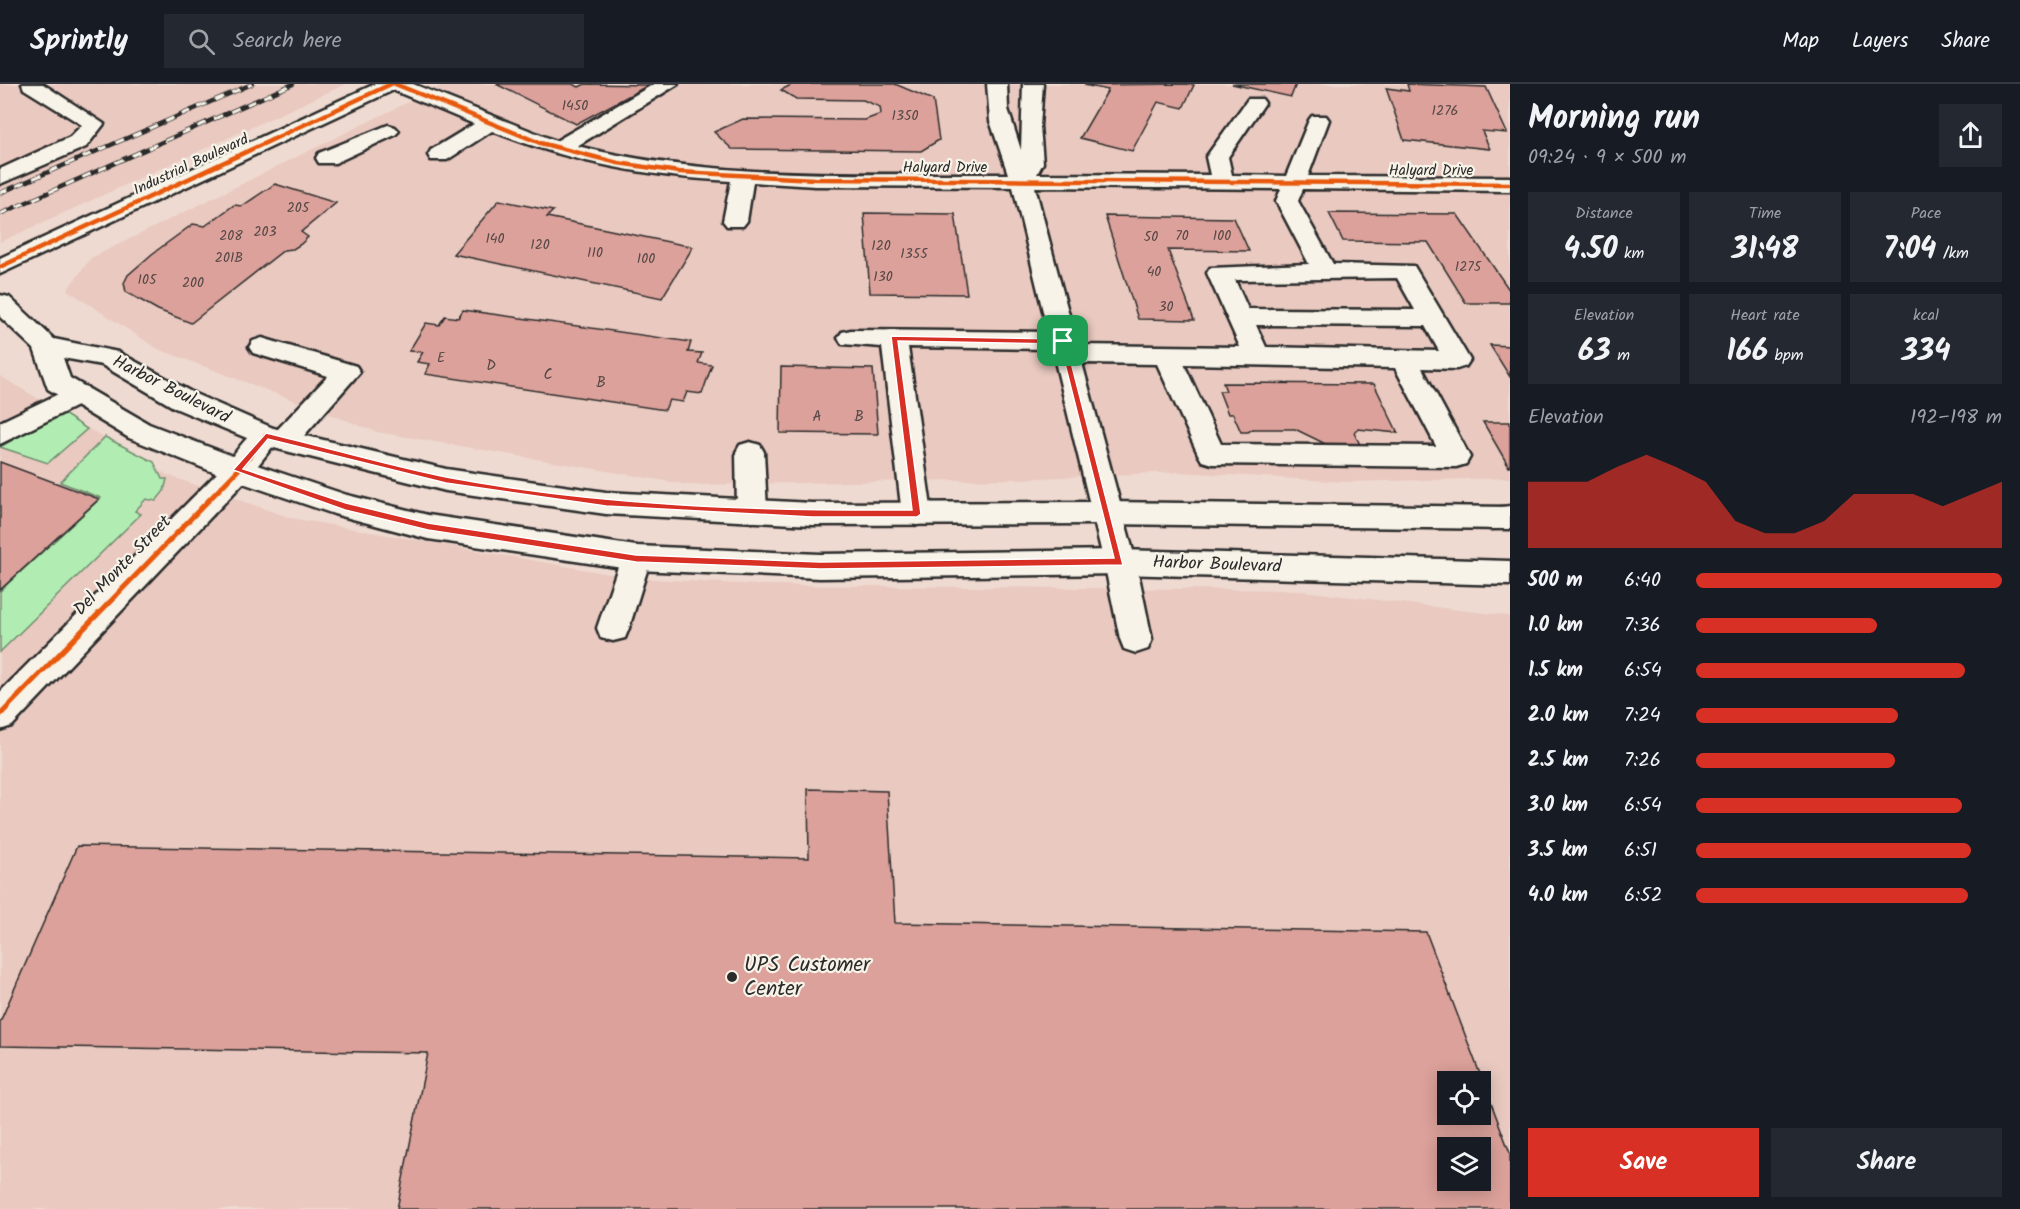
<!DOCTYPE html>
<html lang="en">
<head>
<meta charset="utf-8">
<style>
	:root { --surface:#171b24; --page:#242831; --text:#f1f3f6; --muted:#9ea1a6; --line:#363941; --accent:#d93025 }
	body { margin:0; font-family:Kalam,sans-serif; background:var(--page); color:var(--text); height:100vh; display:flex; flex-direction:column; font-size:22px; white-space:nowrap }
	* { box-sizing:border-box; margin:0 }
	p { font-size:20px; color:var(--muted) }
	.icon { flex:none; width:33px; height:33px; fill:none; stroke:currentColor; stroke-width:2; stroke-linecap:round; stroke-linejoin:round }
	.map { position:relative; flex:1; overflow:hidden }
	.drawer { display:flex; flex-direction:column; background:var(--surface); width:510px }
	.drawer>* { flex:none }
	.tools { position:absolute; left:1437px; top:987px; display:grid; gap:12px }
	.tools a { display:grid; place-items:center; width:54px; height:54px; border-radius:0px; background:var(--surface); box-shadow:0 3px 15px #0003; font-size:30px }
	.pin { position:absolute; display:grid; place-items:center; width:51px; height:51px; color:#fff; margin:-26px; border-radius:12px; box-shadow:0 3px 9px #0006 }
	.round { display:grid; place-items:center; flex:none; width:63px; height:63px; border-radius:0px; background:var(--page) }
	.headline { display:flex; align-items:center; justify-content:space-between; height:102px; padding:0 18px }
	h1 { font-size:33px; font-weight:800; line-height:45px }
	.figures { display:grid; grid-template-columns:repeat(3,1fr); gap:9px; height:102px; padding:6px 18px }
	.figures div { display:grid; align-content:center; border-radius:0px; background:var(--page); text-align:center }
	.figures b { font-size:30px; font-weight:800 }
	.figures small { font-size:16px; font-weight:400 }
	.figures p { font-size:16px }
	.chart { height:168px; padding:12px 18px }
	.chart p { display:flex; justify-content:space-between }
	.chart svg { width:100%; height:108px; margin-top:6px; fill:var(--accent); opacity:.7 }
	.action { display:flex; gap:12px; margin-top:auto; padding:12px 18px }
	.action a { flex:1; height:69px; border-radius:0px; background:var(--accent); color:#fff; font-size:24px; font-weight:800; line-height:69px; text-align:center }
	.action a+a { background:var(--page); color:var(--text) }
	ul { padding:0 18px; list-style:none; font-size:20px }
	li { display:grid; grid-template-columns:96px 72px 1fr; align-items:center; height:45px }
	li i { height:15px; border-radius:8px; background:var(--accent) }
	header { display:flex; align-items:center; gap:36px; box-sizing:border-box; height:84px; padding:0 30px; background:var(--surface); border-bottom:2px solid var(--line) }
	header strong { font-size:28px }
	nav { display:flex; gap:33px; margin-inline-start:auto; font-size:21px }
	.search { width:420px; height:54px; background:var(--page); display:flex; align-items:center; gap:15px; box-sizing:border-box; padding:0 21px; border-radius:0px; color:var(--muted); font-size:22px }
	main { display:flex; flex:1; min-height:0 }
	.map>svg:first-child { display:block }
</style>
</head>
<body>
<header>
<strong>Sprintly</strong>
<div class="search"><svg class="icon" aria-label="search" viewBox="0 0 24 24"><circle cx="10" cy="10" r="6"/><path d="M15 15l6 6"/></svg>Search here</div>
<nav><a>Map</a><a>Layers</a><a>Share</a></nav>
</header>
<main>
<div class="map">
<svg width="1510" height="1125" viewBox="0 0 1510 1125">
	<rect width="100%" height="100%" fill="#efdad1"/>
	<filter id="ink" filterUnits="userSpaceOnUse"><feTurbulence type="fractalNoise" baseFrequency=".0167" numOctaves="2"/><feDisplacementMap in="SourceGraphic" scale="12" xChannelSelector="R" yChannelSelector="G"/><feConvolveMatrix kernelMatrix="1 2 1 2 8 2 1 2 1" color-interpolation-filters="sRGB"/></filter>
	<g filter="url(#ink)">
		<g fill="#e9c9c0" fill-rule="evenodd">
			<polygon points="0,0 346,0 0,158"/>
			<polygon points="445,0 1510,0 1510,394 1345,398 1180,388 1016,395 689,401 377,348 158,265 67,206 91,174"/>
			<path d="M0,292L167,391L291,434L633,494L758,501L1294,506L1510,532V1125H0ZM1448,998H1480V1030H1448ZM1448,1064H1480V1096H1448Z"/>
		</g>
		<g fill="#b1edb2" stroke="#6e8c6e" stroke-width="1.5">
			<polygon points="61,328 87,345 48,379 0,363"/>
			<polygon points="105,353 154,378 162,395 167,395 164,407 156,417 146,415 135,427 141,430 0,568 0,507 101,414 60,398"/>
		</g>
		<g fill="#dba19a" stroke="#2b2b2b" stroke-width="1.5" fill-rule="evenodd">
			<polygon points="496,0 572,0 579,3 585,0 649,1 576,40"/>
			<polygon points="793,0 895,0 933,16 939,56 921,67 732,65 714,48 743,35 865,36 881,30 880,23 863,16 796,15 781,6"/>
			<polygon points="1232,0 1296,0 1291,13"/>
			<polygon points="1407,0 1486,3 1507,49 1482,47 1490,65 1404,56 1386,4 1409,7"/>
			<polygon points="1084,1 1190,0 1194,1 1183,24 1158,18 1132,67 1080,54 1108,6"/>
			<polygon points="275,100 336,119 301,148 308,153 301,160 293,165 284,166 191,239 158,226 126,208 124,199 128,191 152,170 193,140 205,142 234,121 242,122"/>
			<polygon points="499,116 553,127 547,133 693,163 662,214 453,170"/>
			<polygon points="864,129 955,130 967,210 870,209"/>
			<polygon points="1329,129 1457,130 1510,207 1510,219 1466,219 1428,158 1343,157"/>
			<polygon points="1105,132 1234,134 1249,167 1168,166 1194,236 1138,235"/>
			<polygon points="463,226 691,258 688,268 702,269 698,279 712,281 702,310 687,308 683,318 669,316 665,326 425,290 430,280 417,278 423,268 409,267 426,239 439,241 445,232 458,234"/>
			<polygon points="1490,261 1510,262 1510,293"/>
			<polygon points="781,283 873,285 878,350 780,349"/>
			<polygon points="1223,299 1374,300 1398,349 1358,345 1354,349 1364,368 1342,368 1295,345 1253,345 1248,348 1241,348 1233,330 1228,330 1219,307 1226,307"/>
			<polygon points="1483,338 1510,338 1510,383 1509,383"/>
			<polygon points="0,378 99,415 0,506"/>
			<path d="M808,705L887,707L895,839L1426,848L1510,1069V1125H397L428,969L0,962V938L77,762L809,774ZM1448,998H1480V1030H1448ZM1448,1064H1480V1096H1448Z"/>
		</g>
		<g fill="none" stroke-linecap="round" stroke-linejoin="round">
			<defs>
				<g id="minor">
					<polygon points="22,0 43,0 104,40 86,63 0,100 0,85 70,53 82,41 24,5"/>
					<path d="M385,0H413L556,57L654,0H678L577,62C716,97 865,89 1008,90L990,37L987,0H1007L1008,25L1021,66L1023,0H1043L1040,42L1043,79L1037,90L1210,91L1206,73L1248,15H1262L1265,19L1228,73L1232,91L1286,92L1309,36L1312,32H1326L1329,36L1308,92L1510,93V107L1303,105L1298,117L1333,180L1414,182L1470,276L1466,282L1457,285L1422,284L1470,373L1466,380L1456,383L1212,380L1202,377L1198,370L1157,280L1082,279L1136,478L1152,555L1148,565L1136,569L1124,565L1120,555L1104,478L1052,265L908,263L932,430L928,438L917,441L906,438L902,430L882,263L842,260L838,254L842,248L851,246L1048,248L1013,103L815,102L753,98L747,137L743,142H727L723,137L731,97C648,93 569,78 492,47L447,76H431L428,71L431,66L474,40L388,4ZM1035,103L1281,105L1276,117L1309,180L1210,184L1207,189L1240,263L1077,261ZM1397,194L1415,226L1248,225L1235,196ZM1256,241L1425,242L1439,267L1266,263ZM1184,280L1395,284L1436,362L1221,360Z"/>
					<polygon points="388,41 395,43 399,47 395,51 335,79 319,79 316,74 319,69"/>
					<path d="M262,254L356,282L360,288L294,363L284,366L273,362L248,394L12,642L0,646V608L228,378C240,364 255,335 277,346L328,292L253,269L249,263L253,257Z"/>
					<polygon points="77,301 87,303 91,310 87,317 0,360 0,338"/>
					<polygon points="750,358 760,361 764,368 767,427 763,435 752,438 741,435 737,427 736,368 740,361"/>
					<polygon points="636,462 647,465 651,474 629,544 625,554 613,557 601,554 597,544 621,474 625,465"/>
				</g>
				<g id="major">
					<polygon points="375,0 401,0 398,4 0,190 0,174"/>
					<polygon points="0,211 9,213 54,255 118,268 195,310 273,344 446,385 606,408 812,419 1106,418 1510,423 1510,445 1106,440 812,441 606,430 446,407 266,362 175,324 102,281 63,274 70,294 149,340 248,378 347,411 428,431 636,462 820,470 1120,466 1510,477 1510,501 1120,490 820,494 636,486 428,455 334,430 228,394 129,354 48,305 34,265 0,233"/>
				</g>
				<polygon id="highway" points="1510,422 1510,444 1490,445 1479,442 1475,434 1479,426"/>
			</defs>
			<use href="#minor" stroke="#2b2b2b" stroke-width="5"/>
			<use href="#major" stroke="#2b2b2b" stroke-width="5"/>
			<use href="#highway" stroke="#2b2b2b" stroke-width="5"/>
			<use href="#minor" fill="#f7f3e8" fill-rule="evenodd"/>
			<use href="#major" fill="#f7f3e8" fill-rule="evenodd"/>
			<use href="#highway" fill="#f7f3e8" fill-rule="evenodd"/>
			<defs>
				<g id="rail">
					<polyline points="0,109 252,0"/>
					<polyline points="0,130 293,0"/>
				</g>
			</defs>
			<use href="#rail" stroke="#2b2b2b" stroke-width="4.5"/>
			<use href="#rail" stroke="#f7f3e8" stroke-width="3" stroke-dasharray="9" stroke-linecap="butt"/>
			<defs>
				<g id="cycleway-far1">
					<polyline points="395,0 540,59 618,79 679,88 815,95 1510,100"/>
					<polyline points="0,183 391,0"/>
				</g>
				<polyline id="cycleway" points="0,631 238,386 266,352"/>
			</defs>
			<use href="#cycleway-far1" stroke="#f7f3e8" stroke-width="7"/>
			<use href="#cycleway" stroke="#f7f3e8" stroke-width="9"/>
			<use href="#cycleway-far1" stroke="#e8590c" stroke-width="4.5"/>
			<use href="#cycleway" stroke="#e8590c" stroke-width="5"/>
		</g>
	</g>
	<path fill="#d93025" stroke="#fff" stroke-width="1.5" fill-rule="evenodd" d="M891,252L1065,255L1123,481L820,485L636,478L428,446L345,426L233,386L266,349C326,363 386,381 446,393C599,422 757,427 912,426ZM898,257L1060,260L1114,474L820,478L636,471L428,439L346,419L243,385L268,355L446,399L606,422L812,433H917L921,430Z"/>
	<circle fill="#2b2b2b" stroke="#f7f3e8" stroke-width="2" cx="732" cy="893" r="6"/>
	<g text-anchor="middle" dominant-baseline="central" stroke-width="4.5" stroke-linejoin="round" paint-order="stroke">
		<g font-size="14" fill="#574847">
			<text x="575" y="22">1450</text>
			<text x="1445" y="27">1276</text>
			<text x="905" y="32">1350</text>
			<text x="298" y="124">205</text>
			<text x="265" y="148">203</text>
			<text x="231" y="152">208</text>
			<text x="1182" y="152">70</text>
			<text x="1222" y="152">100</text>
			<text x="1151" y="153">50</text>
			<text x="495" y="155">140</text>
			<text x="540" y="161">120</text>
			<text x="881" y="162">120</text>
			<text x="595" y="169">110</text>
			<text x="914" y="170">1355</text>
			<text x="229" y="174">201B</text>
			<text x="646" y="175">100</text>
			<text x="1468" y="183">1275</text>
			<text x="1154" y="188">40</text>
			<text x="883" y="193">130</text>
			<text x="147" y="196">105</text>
			<text x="193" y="199">200</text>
			<text x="1166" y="223">30</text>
			<text x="441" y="274">E</text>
		</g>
		<g font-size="15" fill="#2b2b2b" stroke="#f7f3e8">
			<text transform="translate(191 81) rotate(-25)">Industrial Boulevard</text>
			<text x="945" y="84">Halyard Drive</text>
			<text x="1431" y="87">Halyard Drive</text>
		</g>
		<g font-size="15" fill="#574847">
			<text x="491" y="282">D</text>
			<text x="548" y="291">C</text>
			<text x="601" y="299">B</text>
			<text x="817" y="333">A</text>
			<text x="859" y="333">B</text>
		</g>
		<g font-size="18" fill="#2b2b2b" stroke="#f7f3e8">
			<text transform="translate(171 306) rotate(27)">Harbor Boulevard</text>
			<text transform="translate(1217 481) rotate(2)">Harbor Boulevard</text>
			<text transform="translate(123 482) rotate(-46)">Del Monte Street</text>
		</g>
		<g font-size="21" fill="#2b2b2b" stroke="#f7f3e8" text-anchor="start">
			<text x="744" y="881">UPS Customer<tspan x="744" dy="24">Center</tspan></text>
		</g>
	</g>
</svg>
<div class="tools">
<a><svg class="icon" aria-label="locate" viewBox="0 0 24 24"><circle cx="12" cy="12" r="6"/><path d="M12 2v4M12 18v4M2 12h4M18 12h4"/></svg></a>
<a><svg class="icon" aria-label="layers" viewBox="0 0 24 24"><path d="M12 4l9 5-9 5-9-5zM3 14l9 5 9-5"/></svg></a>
</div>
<div class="pin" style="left:1063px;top:257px;background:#1e9e55"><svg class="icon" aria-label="arrive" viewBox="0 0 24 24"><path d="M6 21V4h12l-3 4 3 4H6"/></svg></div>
</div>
<section class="drawer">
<div class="headline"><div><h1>Morning run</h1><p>09:24 · 9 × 500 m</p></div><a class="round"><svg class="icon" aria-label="share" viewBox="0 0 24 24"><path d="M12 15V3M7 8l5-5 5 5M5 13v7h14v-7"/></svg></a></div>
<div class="figures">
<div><p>Distance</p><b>4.50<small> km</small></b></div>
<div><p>Time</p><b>31:48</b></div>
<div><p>Pace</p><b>7:04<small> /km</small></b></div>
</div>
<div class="figures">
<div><p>Elevation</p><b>63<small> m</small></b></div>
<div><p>Heart rate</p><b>166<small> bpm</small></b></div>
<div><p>kcal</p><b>334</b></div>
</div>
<div class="chart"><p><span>Elevation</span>192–198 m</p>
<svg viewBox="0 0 160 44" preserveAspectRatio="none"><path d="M0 44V17L10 17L20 17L30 11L40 6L50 11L60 17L70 33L80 38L90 38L100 33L110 22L120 22L130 22L140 27L150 22L160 17V44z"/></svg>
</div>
<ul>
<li><b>500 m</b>6:40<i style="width:100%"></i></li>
<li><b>1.0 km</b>7:36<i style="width:59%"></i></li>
<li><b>1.5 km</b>6:54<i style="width:88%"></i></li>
<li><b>2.0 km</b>7:24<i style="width:66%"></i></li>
<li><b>2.5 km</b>7:26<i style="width:65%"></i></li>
<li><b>3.0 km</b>6:54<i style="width:87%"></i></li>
<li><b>3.5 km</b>6:51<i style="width:90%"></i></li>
<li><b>4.0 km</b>6:52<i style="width:89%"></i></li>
</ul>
<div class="action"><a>Save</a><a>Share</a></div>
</section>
</main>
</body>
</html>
